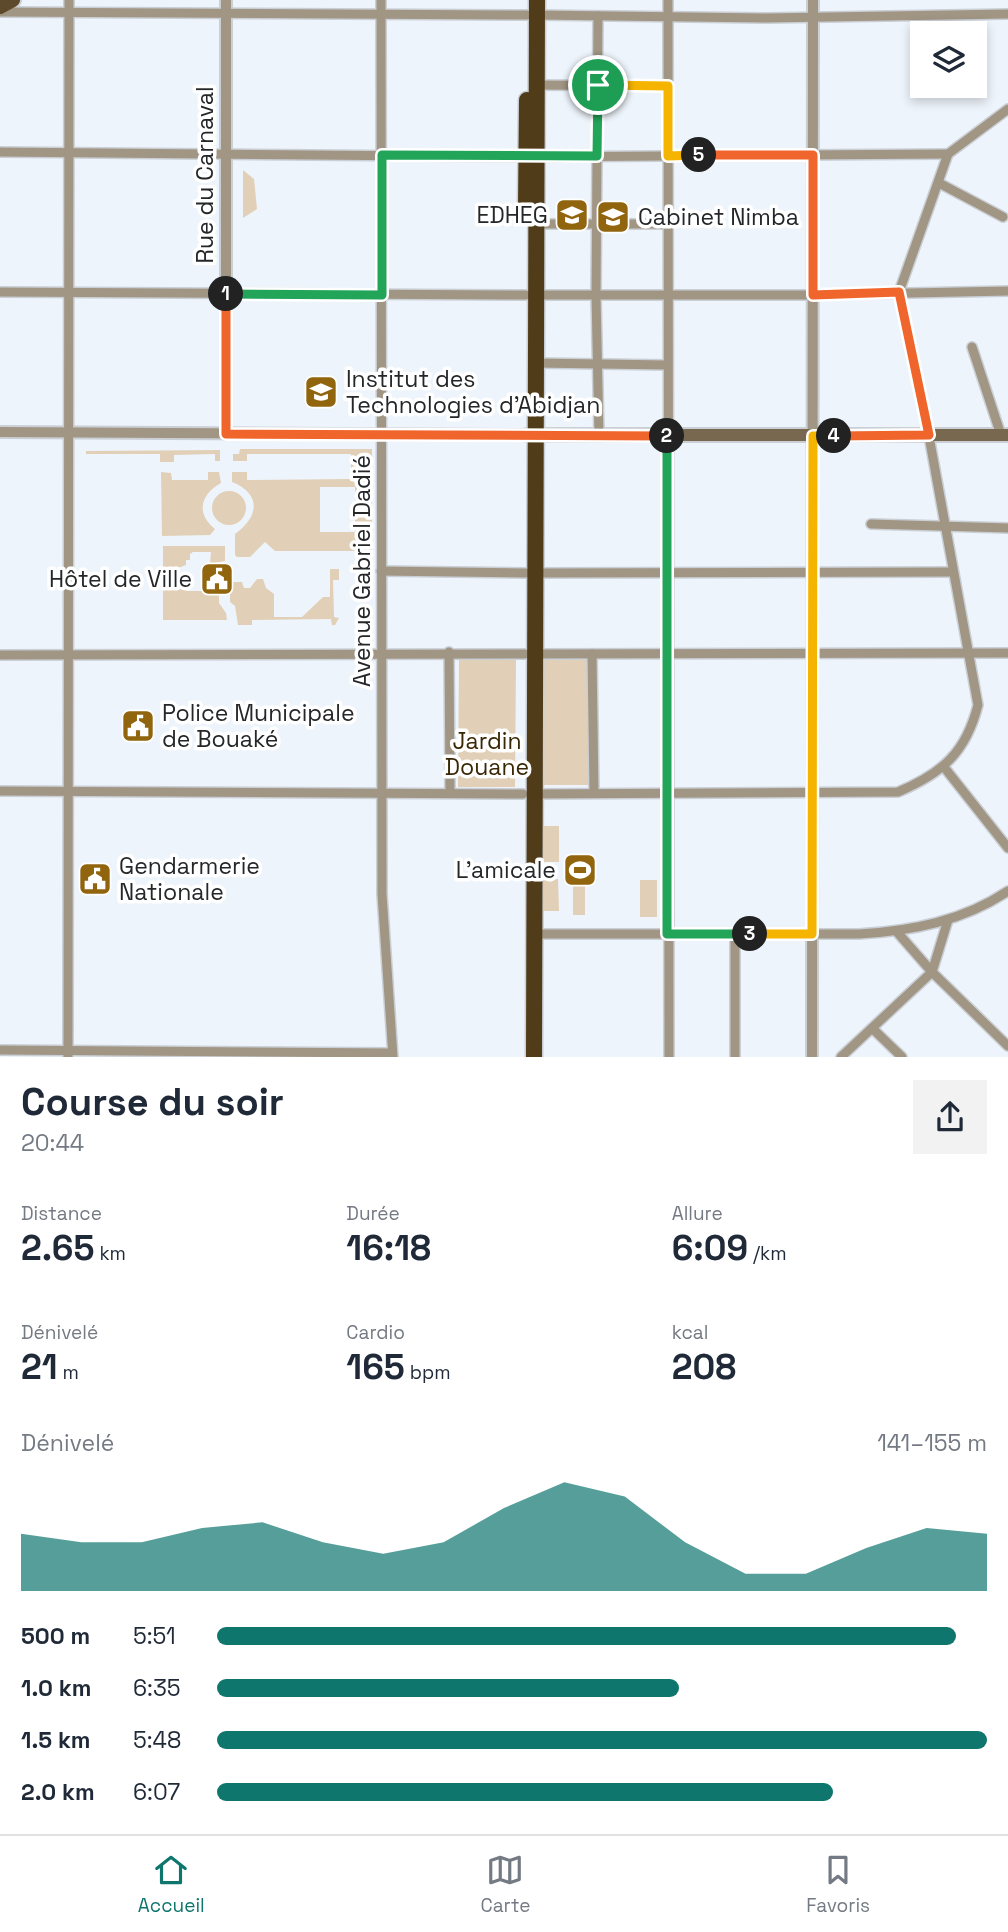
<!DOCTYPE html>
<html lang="fr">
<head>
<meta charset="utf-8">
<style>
	:root { --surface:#fff; --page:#f2f2f3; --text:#1f2937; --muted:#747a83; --line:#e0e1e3; --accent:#0f766e }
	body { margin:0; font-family:"Space Grotesk",sans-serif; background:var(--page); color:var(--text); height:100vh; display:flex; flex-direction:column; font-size:26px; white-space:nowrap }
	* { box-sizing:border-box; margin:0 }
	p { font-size:23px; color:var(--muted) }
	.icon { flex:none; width:38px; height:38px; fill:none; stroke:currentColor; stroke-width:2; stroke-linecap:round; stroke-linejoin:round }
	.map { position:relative; height:1057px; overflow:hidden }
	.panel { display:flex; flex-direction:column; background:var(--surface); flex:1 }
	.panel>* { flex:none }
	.fabs { position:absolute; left:910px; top:21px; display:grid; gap:14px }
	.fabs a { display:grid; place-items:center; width:77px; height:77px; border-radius:0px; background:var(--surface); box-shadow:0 4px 10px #0003; font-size:35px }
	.pin { position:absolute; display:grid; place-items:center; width:60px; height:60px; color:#fff; margin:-30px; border:4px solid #fff; border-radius:50%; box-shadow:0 2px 7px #0007 }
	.km { position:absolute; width:35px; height:35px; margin:-18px; border-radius:50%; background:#222; color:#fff; font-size:19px; line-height:35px; text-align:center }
	.round { display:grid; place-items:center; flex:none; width:74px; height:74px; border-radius:0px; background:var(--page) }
	.summary { display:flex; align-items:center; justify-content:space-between; height:119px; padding:0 21px }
	h1 { font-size:38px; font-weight:800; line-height:52px }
	.metrics { display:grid; grid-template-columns:repeat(3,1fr); gap:10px; height:119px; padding:7px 21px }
	.metrics div { display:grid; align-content:center }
	.metrics b { font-size:35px; font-weight:800 }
	.metrics small { font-size:19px; font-weight:400 }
	.metrics p { font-size:19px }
	.chart { height:196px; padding:14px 21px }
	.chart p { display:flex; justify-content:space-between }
	.chart svg { width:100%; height:126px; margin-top:7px; fill:var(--accent); opacity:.7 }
	ul { padding:0 21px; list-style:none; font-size:23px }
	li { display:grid; grid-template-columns:112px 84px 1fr; align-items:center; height:52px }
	li i { height:18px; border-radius:9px; background:var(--accent) }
	.tab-bar { display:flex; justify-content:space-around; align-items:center; height:98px; border-top:2px solid var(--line); background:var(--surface); font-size:19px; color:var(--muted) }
	.tab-bar a { display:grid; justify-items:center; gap:4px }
	.tab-bar .active { color:var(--accent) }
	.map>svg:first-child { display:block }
</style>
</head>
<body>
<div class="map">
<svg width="1008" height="1057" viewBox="0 0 1008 1057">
	<rect width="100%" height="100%" fill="#eef4fb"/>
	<g fill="#e1d0b7" fill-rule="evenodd">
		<polygon points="243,170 254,179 257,209 243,218"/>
		<path d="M240,449H372V471H366V489L372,490V551H275L265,542L250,557H237L235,555V534C259,517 262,494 232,482V472H247V480L351,479V454H247V461H233V454H239ZM320,487H355V532H320Z"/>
		<polygon points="220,450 220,461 215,461 215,454 174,455 174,462 160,462 160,454 86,454 86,451"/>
		<path d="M161,472L171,473L172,480H208V472H219L221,483C201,494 195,513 215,529L210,535L162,536Z"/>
		<circle cx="229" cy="508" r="17"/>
		<polygon points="163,546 225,546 225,561 210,564 211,552 193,552 190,554 190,560 186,560 186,565 167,572 163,568"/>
		<polygon points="330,569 339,569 339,580 333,580 334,617 339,618 335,625 332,625 331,619 252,620 252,625 238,625 235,606 230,602 230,582 242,582 244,588 250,588 257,579 263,579 266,588 274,594 274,617 302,617 323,597 330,597"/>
		<polygon points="166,579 174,579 174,584 184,583 187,591 209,591 209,582 219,582 219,603 226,613 227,620 163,620 163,583"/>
		<polygon points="459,659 516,659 515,787 458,787"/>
		<polygon points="532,660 588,660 589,785 533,785"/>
		<rect x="543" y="826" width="16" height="36"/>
		<polygon points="543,879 558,879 559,911 543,911"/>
		<rect x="640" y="880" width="17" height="37"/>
		<rect x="573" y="886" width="12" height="29"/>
	</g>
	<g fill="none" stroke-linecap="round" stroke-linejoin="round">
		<defs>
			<g id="minor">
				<polyline points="381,0 382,894 393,1057"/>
				<polyline points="668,0 669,1057"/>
				<polyline points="0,12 527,15"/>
				<polyline points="537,15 767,18 1008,14"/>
				<polyline points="598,16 596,296 599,435"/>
				<polyline points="537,85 668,86"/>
				<polyline points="0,152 526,157 948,154"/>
				<polyline points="939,183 1003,217"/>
				<polyline points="536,224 667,224"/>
				<polyline points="0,292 526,295"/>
				<polyline points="536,295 813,295 1008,291"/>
				<polyline points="972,347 1001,435"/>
				<polyline points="535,363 667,365"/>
				<polyline points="871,524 1008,528"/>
				<polyline points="381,571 526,573"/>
				<polyline points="536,573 953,572"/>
				<polyline points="449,652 450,792"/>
				<polyline points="535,654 1008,653"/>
				<polyline points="592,654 594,792"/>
				<polyline points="0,655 525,654"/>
				<polyline points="944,767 1008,848"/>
				<polyline points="0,791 523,794"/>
				<path d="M533,794L898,792C943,773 966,752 978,705L926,420L899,292L948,154L1008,109"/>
				<polyline points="897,932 932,972 1008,1046"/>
				<path d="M533,934H859C912,931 963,921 1008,891"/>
				<polyline points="873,1029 902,1057"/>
				<polyline points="0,1050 392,1053"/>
				<polyline points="68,1057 69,0"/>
				<polyline points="735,1057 735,934"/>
				<polyline points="841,1057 932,972 948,920"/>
			</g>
			<g id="tertiary">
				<polyline points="226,0 226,434"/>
				<polyline points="0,432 527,435"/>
				<polyline points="812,1057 813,0"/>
			</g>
			<polyline id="secondary" points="527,435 1008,435"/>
			<polyline id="primary" points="0,7 13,0"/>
			<g id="trunk">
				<polyline points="526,204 527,100"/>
				<polyline points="534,1057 537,0"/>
			</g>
		</defs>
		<use href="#minor" stroke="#cacfd5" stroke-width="12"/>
		<use href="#tertiary" stroke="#cacfd5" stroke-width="14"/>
		<use href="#secondary" stroke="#cacfd5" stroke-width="16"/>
		<use href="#primary" stroke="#cacfd5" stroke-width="18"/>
		<use href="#trunk" stroke="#cacfd5" stroke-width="19"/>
		<use href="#minor" stroke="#a19584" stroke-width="9"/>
		<use href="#tertiary" stroke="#a19584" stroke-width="10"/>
		<use href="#secondary" stroke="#796850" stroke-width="12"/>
		<use href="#primary" stroke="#5d492b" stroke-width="14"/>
		<use href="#trunk" stroke="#513c1a" stroke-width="16"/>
	</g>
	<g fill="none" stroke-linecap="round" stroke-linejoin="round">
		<defs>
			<polyline id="split-1" points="226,294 382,295 382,155 597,156 598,85"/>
			<polyline id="split-2" points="226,294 226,434 667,436"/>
			<polyline id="split-3" points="667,436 667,934 750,934"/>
			<polyline id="split-4" points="750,934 812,934 813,436 834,436"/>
			<polyline id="split-5" points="699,155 813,155 813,295 899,292 929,435 834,436"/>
			<polyline id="split-6" points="598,85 668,86 668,156 699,155"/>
		</defs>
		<use href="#split-1" stroke="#fff" stroke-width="14"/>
		<use href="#split-2" stroke="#fff" stroke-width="14"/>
		<use href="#split-3" stroke="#fff" stroke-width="14"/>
		<use href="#split-4" stroke="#fff" stroke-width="14"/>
		<use href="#split-5" stroke="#fff" stroke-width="14"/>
		<use href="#split-6" stroke="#fff" stroke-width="14"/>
		<use href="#split-1" stroke="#22a559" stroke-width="9"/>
		<use href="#split-2" stroke="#f0652b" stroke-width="9"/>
		<use href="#split-3" stroke="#22a559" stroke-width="9"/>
		<use href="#split-4" stroke="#f5b400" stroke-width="9"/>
		<use href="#split-5" stroke="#f0652b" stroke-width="9"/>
		<use href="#split-6" stroke="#f5b400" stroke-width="9"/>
	</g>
	<defs>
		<symbol id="university-square" viewBox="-11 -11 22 22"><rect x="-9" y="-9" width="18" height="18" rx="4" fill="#91640e" stroke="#fff"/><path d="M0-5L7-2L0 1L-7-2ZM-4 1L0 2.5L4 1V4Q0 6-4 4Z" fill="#fff"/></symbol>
		<symbol id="civic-square" viewBox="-11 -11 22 22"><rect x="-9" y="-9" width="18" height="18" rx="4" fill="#91640e" stroke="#fff"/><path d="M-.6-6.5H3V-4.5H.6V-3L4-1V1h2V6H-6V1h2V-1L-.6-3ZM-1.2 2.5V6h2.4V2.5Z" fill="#fff"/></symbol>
		<symbol id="stadium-square" viewBox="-11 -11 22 22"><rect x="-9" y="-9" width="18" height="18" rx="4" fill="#91640e" stroke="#fff"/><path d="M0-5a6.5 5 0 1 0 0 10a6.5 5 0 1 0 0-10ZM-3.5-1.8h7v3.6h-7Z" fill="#fff"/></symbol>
	</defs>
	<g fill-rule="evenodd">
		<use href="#university-square" x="553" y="196" width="38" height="38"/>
		<use href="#university-square" x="594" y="198" width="38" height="38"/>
		<use href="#university-square" x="302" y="373" width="38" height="38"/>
		<use href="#civic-square" x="198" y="560" width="38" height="38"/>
		<use href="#civic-square" x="119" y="707" width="38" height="38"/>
		<use href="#stadium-square" x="561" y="851" width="38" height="38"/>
		<use href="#civic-square" x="76" y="860" width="38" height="38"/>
	</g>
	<g text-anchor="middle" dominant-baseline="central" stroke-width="7" stroke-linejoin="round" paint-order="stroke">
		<g font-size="23" fill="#242628" stroke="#fff">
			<text transform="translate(205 175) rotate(-90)">Rue du Carnaval</text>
			<text transform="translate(362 571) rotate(-90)">Avenue Gabriel Dadié</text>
		</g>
		<g font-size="23" fill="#242628" stroke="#fff" text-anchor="start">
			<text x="548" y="215" text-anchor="end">EDHEG</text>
			<text x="638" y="217">Cabinet Nimba</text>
			<text x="346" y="379">Institut des<tspan x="346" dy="26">Technologies d'Abidjan</tspan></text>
			<text x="192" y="579" text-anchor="end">Hôtel de Ville</text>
			<text x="162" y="713">Police Municipale<tspan x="162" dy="26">de Bouaké</tspan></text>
			<text x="119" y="866">Gendarmerie<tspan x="119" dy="26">Nationale</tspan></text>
			<text x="556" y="870" text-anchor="end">L'amicale</text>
		</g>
		<g font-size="23" fill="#392604" stroke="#fff">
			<text x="487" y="741">Jardin<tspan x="487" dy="26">Douane</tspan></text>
		</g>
	</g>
</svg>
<div class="fabs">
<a><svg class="icon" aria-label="layers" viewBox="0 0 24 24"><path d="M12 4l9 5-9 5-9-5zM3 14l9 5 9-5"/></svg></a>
</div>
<div class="pin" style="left:598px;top:85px;background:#1e9e55"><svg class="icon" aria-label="arrive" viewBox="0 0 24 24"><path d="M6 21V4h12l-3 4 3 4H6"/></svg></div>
<b class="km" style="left:226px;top:294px">1</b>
<b class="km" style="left:667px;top:436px">2</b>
<b class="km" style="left:750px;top:934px">3</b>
<b class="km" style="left:834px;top:436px">4</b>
<b class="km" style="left:699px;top:155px">5</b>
</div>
<section class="panel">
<div class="summary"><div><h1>Course du soir</h1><p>20:44</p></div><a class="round"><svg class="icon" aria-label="share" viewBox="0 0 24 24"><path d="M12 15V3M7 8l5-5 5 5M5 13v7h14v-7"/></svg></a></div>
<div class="metrics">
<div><p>Distance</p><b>2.65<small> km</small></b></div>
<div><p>Durée</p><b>16:18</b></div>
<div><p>Allure</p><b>6:09<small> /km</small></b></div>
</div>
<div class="metrics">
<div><p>Dénivelé</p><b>21<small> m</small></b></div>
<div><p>Cardio</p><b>165<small> bpm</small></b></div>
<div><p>kcal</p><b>208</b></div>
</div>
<div class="chart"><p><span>Dénivelé</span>141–155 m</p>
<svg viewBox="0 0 160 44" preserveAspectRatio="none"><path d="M0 44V24L10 27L20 27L30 22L40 20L50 27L60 31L70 27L80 15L90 6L100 11L110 27L120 38L130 38L140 29L150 22L160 24V44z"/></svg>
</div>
<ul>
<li><b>500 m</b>5:51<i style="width:96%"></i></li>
<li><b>1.0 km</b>6:35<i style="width:60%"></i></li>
<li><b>1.5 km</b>5:48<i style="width:100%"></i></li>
<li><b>2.0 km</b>6:07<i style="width:80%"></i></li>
</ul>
</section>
<nav class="tab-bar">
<a class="active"><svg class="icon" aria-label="home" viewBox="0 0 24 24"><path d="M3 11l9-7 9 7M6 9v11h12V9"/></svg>Accueil</a>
<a><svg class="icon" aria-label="map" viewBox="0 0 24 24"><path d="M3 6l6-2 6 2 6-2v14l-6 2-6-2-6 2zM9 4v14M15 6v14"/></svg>Carte</a>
<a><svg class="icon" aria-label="saved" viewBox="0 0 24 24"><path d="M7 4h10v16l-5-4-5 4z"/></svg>Favoris</a>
</nav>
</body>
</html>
